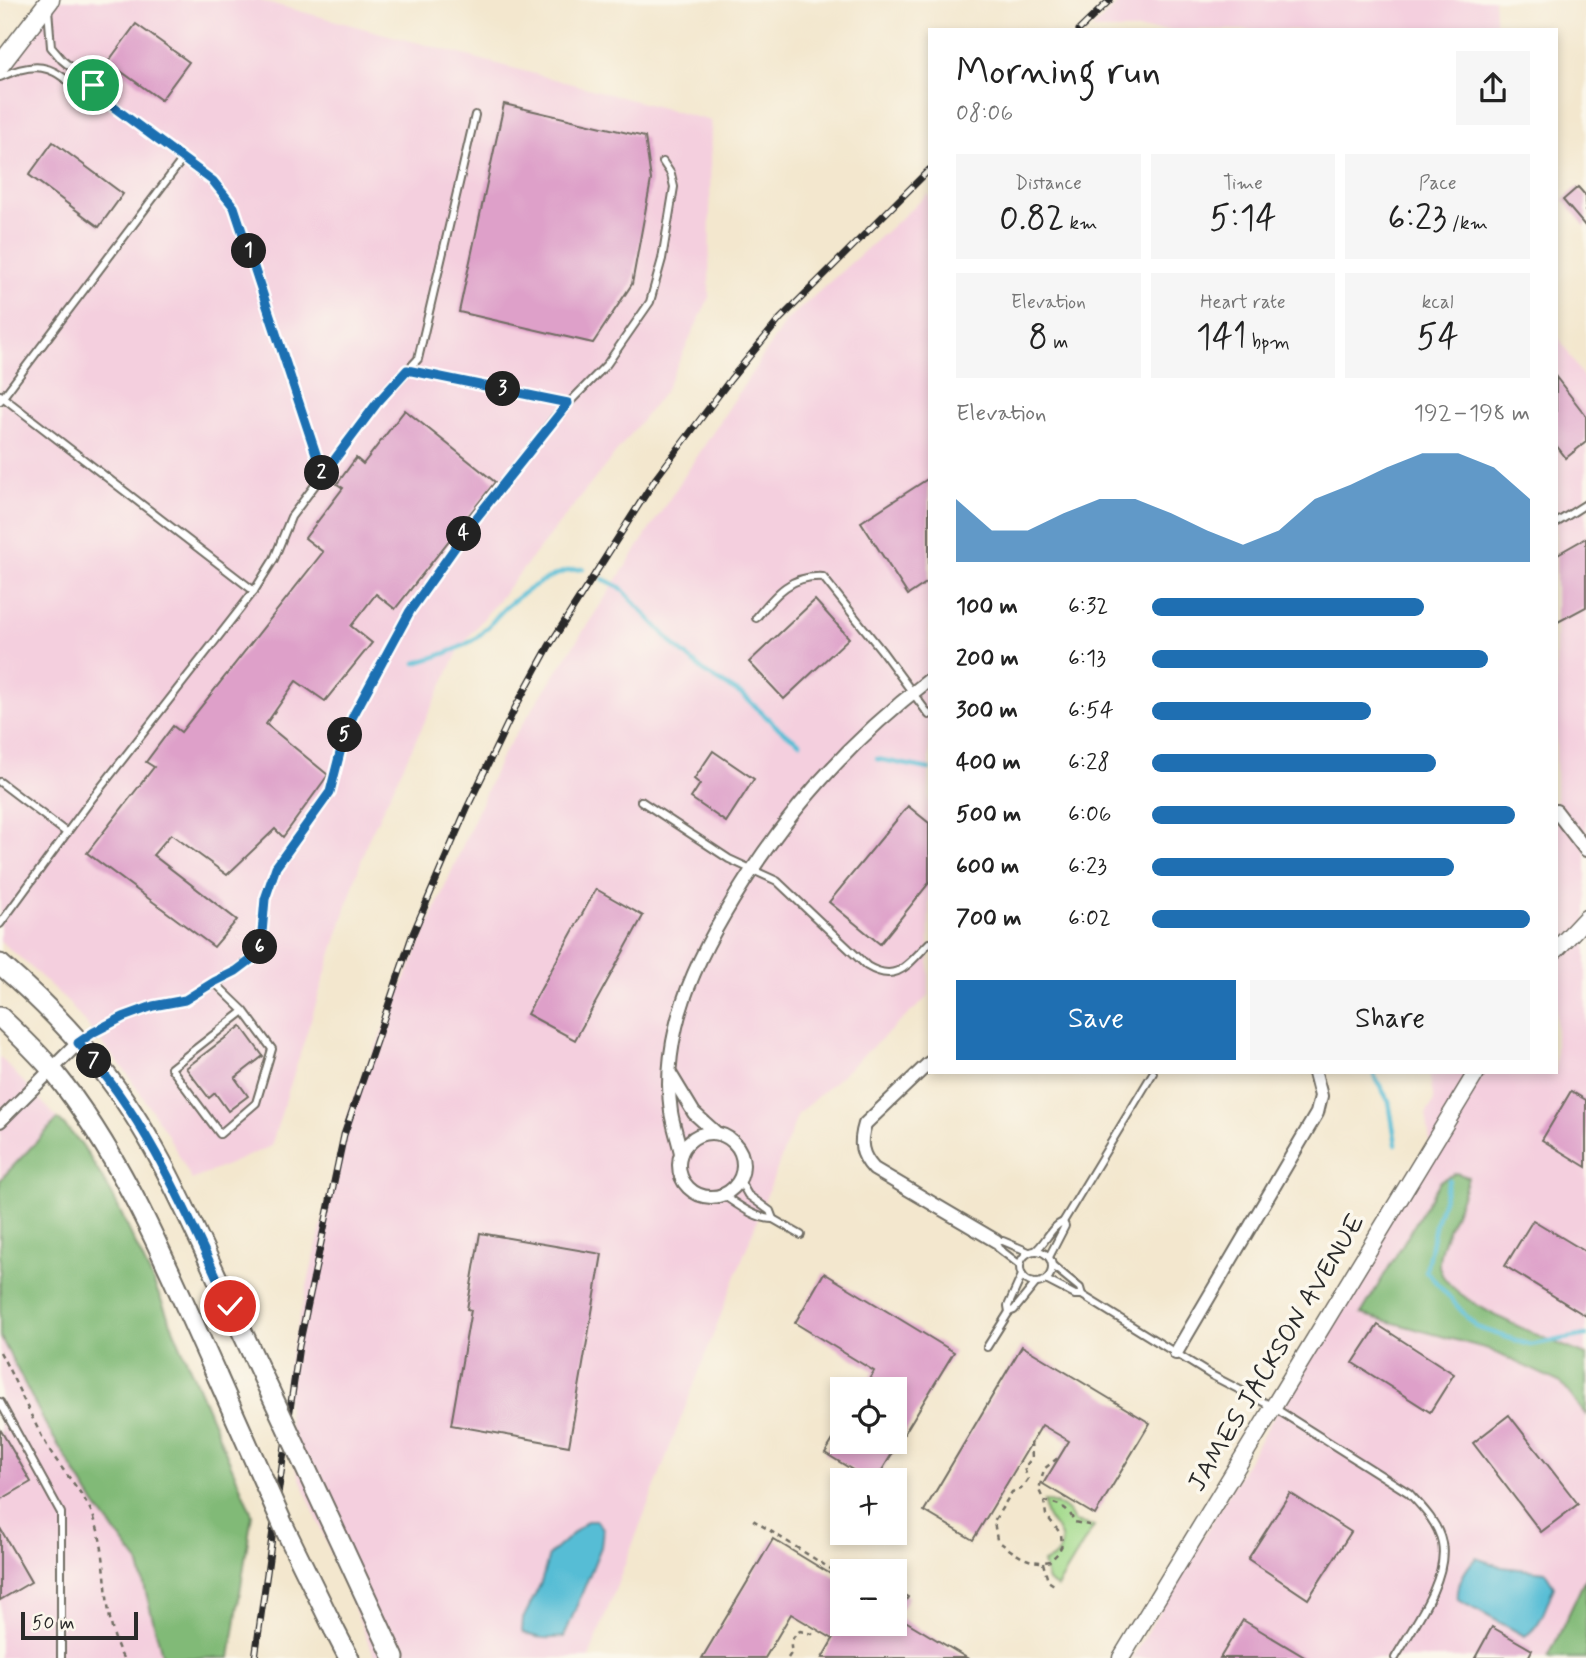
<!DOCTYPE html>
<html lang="en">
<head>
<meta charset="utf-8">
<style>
	:root { --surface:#fff; --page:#f6f6f6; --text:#222; --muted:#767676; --accent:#1f6fb2 }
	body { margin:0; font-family:Mynerve,sans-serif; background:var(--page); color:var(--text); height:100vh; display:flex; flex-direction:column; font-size:26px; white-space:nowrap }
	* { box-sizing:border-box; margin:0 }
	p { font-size:23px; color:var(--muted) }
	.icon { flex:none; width:38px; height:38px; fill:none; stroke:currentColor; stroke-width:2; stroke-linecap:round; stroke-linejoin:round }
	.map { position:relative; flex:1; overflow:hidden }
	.side { position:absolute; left:928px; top:28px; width:630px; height:1046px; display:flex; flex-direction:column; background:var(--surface); border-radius:0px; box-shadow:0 4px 10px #0003 }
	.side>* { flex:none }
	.controls { position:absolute; left:830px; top:1377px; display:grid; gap:14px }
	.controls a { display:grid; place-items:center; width:77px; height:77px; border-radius:0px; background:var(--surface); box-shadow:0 4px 10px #0003; font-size:35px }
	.scale { position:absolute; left:21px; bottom:18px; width:117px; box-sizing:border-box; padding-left:7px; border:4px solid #2b2b2b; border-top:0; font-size:19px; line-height:24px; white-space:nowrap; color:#2b2b2b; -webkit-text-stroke:5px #fbf7ec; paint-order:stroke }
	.pin { position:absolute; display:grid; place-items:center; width:60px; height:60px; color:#fff; margin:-30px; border:4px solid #fff; border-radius:50%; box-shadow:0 2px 7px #0007 }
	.km { position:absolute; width:35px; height:35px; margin:-18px; border-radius:50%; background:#222; color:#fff; font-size:19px; line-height:35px; text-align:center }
	.round { display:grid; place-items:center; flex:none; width:74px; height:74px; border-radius:0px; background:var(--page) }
	.head { display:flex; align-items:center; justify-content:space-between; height:119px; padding:0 28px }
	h1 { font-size:38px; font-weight:600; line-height:52px }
	.metrics { display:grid; grid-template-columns:repeat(3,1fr); gap:10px; height:119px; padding:7px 28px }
	.metrics div { display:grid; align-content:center; border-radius:0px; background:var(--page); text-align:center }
	.metrics b { font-size:35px; font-weight:600 }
	.metrics small { font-size:19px; font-weight:400 }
	.metrics p { font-size:19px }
	.chart { height:196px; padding:14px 28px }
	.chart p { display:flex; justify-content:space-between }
	.chart svg { width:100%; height:126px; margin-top:7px; fill:var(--accent); opacity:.7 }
	.primary-button { display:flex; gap:14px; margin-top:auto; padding:14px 28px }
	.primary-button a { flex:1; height:80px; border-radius:0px; background:var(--accent); color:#fff; font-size:28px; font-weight:600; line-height:80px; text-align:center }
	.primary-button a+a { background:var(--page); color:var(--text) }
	ul { padding:0 28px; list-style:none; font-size:23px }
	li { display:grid; grid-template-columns:112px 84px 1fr; align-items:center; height:52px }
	li i { height:18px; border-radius:9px; background:var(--accent) }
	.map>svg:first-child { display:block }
</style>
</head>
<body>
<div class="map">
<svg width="1586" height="1658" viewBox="0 0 1586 1658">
	<rect width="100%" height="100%" fill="#fbf7ec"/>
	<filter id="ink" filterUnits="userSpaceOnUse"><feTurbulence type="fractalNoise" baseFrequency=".0143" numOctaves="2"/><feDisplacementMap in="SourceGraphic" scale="14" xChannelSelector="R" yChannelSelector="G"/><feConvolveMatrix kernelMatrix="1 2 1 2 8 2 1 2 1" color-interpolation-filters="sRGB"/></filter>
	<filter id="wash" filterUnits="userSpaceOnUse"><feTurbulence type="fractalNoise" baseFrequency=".00686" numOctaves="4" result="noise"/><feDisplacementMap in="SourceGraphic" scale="28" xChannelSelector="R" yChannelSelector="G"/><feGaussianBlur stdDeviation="1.57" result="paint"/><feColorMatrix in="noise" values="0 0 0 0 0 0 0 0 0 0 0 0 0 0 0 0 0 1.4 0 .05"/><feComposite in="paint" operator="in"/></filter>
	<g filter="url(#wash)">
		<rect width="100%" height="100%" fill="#f3e7ce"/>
		<g fill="#f4cfde">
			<polygon points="50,0 258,0 711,121 709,298 665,391 460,648 367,842 271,1146 192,1180 166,1132 126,1072 66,1000 23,960 0,941 0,65"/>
			<polygon points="1121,0 1494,0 1496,30 1091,30"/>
			<polygon points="929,193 929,996 798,1114 589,1658 375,1658 292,1459 285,1378 351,1104 501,757 785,322"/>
			<polygon points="1556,333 1586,382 1586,1658 1132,1658 1431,1149 1426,1114 1434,1101 1429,1073 1556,1073"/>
			<polygon points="0,1057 81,1143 112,1194 153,1281 252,1514 230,1658 0,1658"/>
		</g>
		<path fill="#a2da8b" stroke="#66825b" stroke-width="2" d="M1044,1501C1059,1504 1069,1507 1074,1522L1094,1526L1057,1587L1048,1581L1043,1563C1057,1560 1066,1545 1059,1532C1056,1526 1051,1523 1048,1518C1045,1513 1045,1507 1044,1501Z"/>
		<g fill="#81ba77" stroke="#567251" stroke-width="2">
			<polygon points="58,1119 81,1143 112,1194 153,1281 252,1514 230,1658 163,1658 138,1562 96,1506 47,1427 0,1336 0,1180"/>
			<path d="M1456,1173L1468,1177C1462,1205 1439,1239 1439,1264C1439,1300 1555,1342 1586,1355V1415L1561,1383L1488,1349L1361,1314L1441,1180Z"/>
			<polygon points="1586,1577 1586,1658 1548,1658"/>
		</g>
		<g fill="#57bdd5" stroke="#417480" stroke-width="2">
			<path d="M587,1521H596L603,1528L601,1547L564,1637C549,1639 536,1639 522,1632L523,1619L541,1583L549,1555Z"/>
			<path d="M1476,1558L1502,1567L1545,1572L1554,1586C1547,1603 1542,1626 1525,1636L1458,1600C1456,1585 1465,1569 1476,1558Z"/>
		</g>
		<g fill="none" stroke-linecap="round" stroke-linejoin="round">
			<g stroke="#57bdd5" stroke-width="4.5">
				<polyline points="603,579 620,587 675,646 706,673 744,696 777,727 800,743"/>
				<path d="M416,663C435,657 459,650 476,638C488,629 495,617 506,607C525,590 558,568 583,569"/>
				<polyline points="877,759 929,769"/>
				<polyline points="1373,1073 1389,1102 1396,1144"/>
				<polyline points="1449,1180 1435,1226 1426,1271 1476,1327 1530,1345 1586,1335"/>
			</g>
		</g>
		<g id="blocks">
			<g fill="#dea0c9">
				<polygon points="136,24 189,62 161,100 108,62"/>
				<polygon points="504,104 645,137 651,180 632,284 593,343 459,312"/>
				<polygon points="53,142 123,194 99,227 29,175"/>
				<polygon points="1578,187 1586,196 1586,227 1563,200"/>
				<polygon points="1556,377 1586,416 1586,442 1566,458 1556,445"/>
				<polygon points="405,410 495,482 395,609 376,594 351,626 372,643 325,701 296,681 266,724 328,775 283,837 275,829 227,875 171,834 153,855 237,920 214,947 87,853 154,767 146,762 173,726 181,732 323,552 305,538 343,488 337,484 356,458 363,464"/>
				<polygon points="929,478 929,581 908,595 861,522"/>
				<polygon points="1586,538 1586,607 1556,623 1556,555"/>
				<polygon points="815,600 849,638 784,699 749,662"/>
				<polygon points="713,751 754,779 726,822 691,798 700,784 694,779"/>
				<polygon points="908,806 929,823 929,883 880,944 829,902"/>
				<polygon points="596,889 643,916 575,1040 527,1014"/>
				<polygon points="241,1026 263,1056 235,1078 248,1096 228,1111 215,1093 209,1098 186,1068"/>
				<polygon points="1571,1091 1586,1100 1586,1167 1542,1140"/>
				<polygon points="1533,1220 1586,1252 1586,1316 1505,1266"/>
				<polygon points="480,1233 602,1254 569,1446 451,1425 471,1310 467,1309"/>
				<polygon points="824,1273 954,1352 876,1480 869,1480 825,1453 842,1425 842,1442 894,1442 894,1390 863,1390 874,1371 795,1323"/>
				<polygon points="1378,1325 1454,1374 1430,1412 1353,1363"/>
				<polygon points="1022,1346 1150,1423 1095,1515 1043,1484 1069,1441 1042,1425 973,1540 924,1511"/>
				<polygon points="1509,1415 1578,1504 1541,1532 1473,1443"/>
				<polygon points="0,1429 31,1482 0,1500"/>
				<polygon points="1290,1493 1351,1532 1308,1599 1248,1559"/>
				<polygon points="0,1528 31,1582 0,1600"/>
				<polygon points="773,1539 842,1581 842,1624 894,1624 894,1589 908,1597 897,1616 967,1658 822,1658 833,1639 791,1614 765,1658 702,1658"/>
				<polygon points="1243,1620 1306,1658 1220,1658"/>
				<polygon points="1492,1627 1532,1650 1528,1658 1475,1658"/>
			</g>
		</g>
	</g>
	<g filter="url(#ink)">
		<use href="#blocks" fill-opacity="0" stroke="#716d64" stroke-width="2"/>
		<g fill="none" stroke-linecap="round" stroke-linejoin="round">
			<defs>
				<g id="service">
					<polyline points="48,9 51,47 62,60 93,85 104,100 213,182 234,207 323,475"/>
					<path d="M0,77C60,50 56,86 104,100"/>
					<polyline points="407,370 568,403"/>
					<polyline points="0,395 254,591"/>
					<polyline points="0,401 182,160"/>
					<polyline points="1556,523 1586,504"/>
					<path d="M756,618C775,595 790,575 823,577L882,651L929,715"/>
					<polyline points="0,782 67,833"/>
					<path d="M641,801L729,859L777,881L867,966C897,984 908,964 929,943"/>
					<polyline points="0,924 91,800 254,591 274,559 291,517 377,403 418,359 475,115"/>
					<polyline points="214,982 244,1011 171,1068 220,1134 256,1103 272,1049 244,1011"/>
					<polyline points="83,1040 101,1028 123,1017 153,1006 185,1000 236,971 255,956 261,944 265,899 276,867 330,792 343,741 353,716 410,611 473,522 554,418 607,364 650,302 662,259 674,187 671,174 663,162"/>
					<path d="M723,1195C738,1205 756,1219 773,1219L770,1211L748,1195L740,1181"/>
					<polyline points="773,1219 801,1235"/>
					<polyline points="1063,1222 1153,1073"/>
					<circle cx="1036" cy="1267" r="16"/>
					<path d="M1035,1251C1046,1243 1050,1227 1063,1222L1065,1226L1049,1257"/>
					<polyline points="1020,1265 998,1248 996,1241 1003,1241 1029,1252"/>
					<polyline points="1022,1275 1008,1306 1009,1312 1014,1310 1036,1283"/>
					<polyline points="1046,1280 1075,1295 1082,1295 1080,1288 1053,1266"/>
					<path d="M1082,1295L1211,1375L1273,1407L1409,1493C1423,1508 1438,1523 1442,1543C1449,1579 1412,1628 1395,1658"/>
					<polyline points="987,1347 1009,1312"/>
					<polyline points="0,1402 61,1513 61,1658"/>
				</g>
				<g id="minor">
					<polyline points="1556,811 1586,850"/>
					<path d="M929,1063L865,1124C859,1143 861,1155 874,1169L996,1241"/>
					<polyline points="671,1075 694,1113 715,1132"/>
					<polyline points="0,1121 78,1043"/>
					<circle cx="711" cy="1165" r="32"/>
					<path d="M681,1153C678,1139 673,1125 671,1112C667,1085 670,1053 676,1027C685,987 704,949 724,915C777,823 845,744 929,680"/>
					<polyline points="1176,1353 1317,1113 1321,1096 1315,1073"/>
				</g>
				<g id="tertiary">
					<polyline points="1556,950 1586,918"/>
					<polyline points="1121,1658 1476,1073"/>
				</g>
				<polyline id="secondary" points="0,65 50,0"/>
				<g id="primary">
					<path d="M0,964C36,995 71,1030 100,1067C157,1138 192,1225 230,1306"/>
					<path d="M0,1017C18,1034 37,1052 53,1071C126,1161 169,1271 217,1376"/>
					<polyline points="343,1548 394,1658"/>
					<polyline points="334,1629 349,1658"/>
				</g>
			</defs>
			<use href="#service" stroke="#716d64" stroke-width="10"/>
			<use href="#minor" stroke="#716d64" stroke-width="16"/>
			<use href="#tertiary" stroke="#716d64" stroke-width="19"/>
			<use href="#secondary" stroke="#716d64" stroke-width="21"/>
			<use href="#primary" stroke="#716d64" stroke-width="23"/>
			<g stroke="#716d64" stroke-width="2.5" stroke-dasharray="5 5" stroke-linecap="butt">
				<path d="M0,1352C17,1384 31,1418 49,1449C64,1474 86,1494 95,1521C111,1566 100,1615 123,1658"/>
				<path d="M1031,1442L1032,1458L1024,1468L1028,1479L1021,1489L1012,1492L994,1521L997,1540C1013,1552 1028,1566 1050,1561L1058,1553L1062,1545L1061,1534L1046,1515L1044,1501L1039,1490L1044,1469L1059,1457"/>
				<path d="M1044,1501C1059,1504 1069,1507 1074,1522L1094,1526"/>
				<polyline points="753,1520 842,1576"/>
				<polyline points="1043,1563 1048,1581 1057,1587"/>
				<path d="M788,1658L792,1652C789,1642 792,1637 800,1631L812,1634L815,1629"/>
			</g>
			<use href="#service" stroke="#fff" stroke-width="6"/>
			<use href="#minor" stroke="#fff" stroke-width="12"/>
			<use href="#tertiary" stroke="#fff" stroke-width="16"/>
			<use href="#secondary" stroke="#fff" stroke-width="18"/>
			<use href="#primary" stroke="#fff" stroke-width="19"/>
			<defs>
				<g id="rail">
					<polyline points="1079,30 1110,0"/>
					<polyline points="255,1658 299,1346 344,1135 412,936 467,808 515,708 549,646 656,478 730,380 780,319 929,170"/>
				</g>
			</defs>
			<use href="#rail" stroke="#2b2b2b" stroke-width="7"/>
			<use href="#rail" stroke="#fbf7ec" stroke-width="4.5" stroke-dasharray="13" stroke-linecap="butt"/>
			<defs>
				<g id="primary-bridge">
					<polyline points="230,1306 343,1548"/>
					<polyline points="217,1376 284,1527 334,1629"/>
				</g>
			</defs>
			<use href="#primary-bridge" stroke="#716d64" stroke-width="23" stroke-linecap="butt"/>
			<use href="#primary-bridge" stroke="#fff" stroke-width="19"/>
		</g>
	</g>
	<g fill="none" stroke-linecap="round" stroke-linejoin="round" filter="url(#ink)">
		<defs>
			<path id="route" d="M93,85L104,100L213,181L234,207L323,475L377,403L407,370L568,403L473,522L410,611L353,716L343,741L330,792L276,867L265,899L261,944L256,956L236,971L214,982L185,1000L153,1006L123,1017L94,1032L78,1043C148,1119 187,1214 230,1306"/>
		</defs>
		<use href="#route" stroke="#fff" stroke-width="14"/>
		<use href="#route" stroke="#1f6fb2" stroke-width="9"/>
	</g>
	<g text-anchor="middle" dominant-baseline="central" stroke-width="7" stroke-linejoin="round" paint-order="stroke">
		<g font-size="26" fill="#2b2b2b" stroke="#fbf7ec">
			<text transform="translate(1277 1353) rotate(-59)">JAMES JACKSON AVENUE</text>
		</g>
	</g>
</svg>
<div class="controls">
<a><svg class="icon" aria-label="locate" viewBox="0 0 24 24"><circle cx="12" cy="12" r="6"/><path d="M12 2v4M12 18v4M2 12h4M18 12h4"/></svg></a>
<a>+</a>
<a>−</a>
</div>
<div class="scale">50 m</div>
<div class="pin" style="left:93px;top:85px;background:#1e9e55"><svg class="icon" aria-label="arrive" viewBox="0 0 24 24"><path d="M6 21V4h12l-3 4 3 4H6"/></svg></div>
<div class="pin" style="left:230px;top:1306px;background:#d93025"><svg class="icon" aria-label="check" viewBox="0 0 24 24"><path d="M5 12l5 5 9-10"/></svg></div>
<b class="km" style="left:249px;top:251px">1</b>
<b class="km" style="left:322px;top:473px">2</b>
<b class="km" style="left:503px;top:389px">3</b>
<b class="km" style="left:464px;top:534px">4</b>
<b class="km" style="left:345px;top:735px">5</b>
<b class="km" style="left:260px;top:947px">6</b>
<b class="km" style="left:94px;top:1061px">7</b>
<section class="side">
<div class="head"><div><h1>Morning run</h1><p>08:06</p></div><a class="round"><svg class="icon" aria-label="share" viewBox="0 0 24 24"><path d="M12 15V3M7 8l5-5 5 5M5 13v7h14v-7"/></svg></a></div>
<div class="metrics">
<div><p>Distance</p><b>0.82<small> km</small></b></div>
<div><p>Time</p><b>5:14</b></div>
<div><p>Pace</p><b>6:23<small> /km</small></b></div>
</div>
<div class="metrics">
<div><p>Elevation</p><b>8<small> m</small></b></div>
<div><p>Heart rate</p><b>141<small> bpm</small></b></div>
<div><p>kcal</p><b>54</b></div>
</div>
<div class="chart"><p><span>Elevation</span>192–198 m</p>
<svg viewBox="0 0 160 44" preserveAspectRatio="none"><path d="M0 44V22L10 33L20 33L30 27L40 22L50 22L60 27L70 33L80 38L90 33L100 22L110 17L120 11L130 6L140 6L150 11L160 22V44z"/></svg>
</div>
<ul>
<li><b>100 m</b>6:32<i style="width:72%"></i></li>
<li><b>200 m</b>6:13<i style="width:89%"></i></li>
<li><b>300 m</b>6:54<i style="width:58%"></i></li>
<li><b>400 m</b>6:28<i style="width:75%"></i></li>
<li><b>500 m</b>6:06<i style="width:96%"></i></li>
<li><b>600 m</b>6:23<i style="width:80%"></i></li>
<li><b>700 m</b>6:02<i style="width:100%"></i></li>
</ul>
<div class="primary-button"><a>Save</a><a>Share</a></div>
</section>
</div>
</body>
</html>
